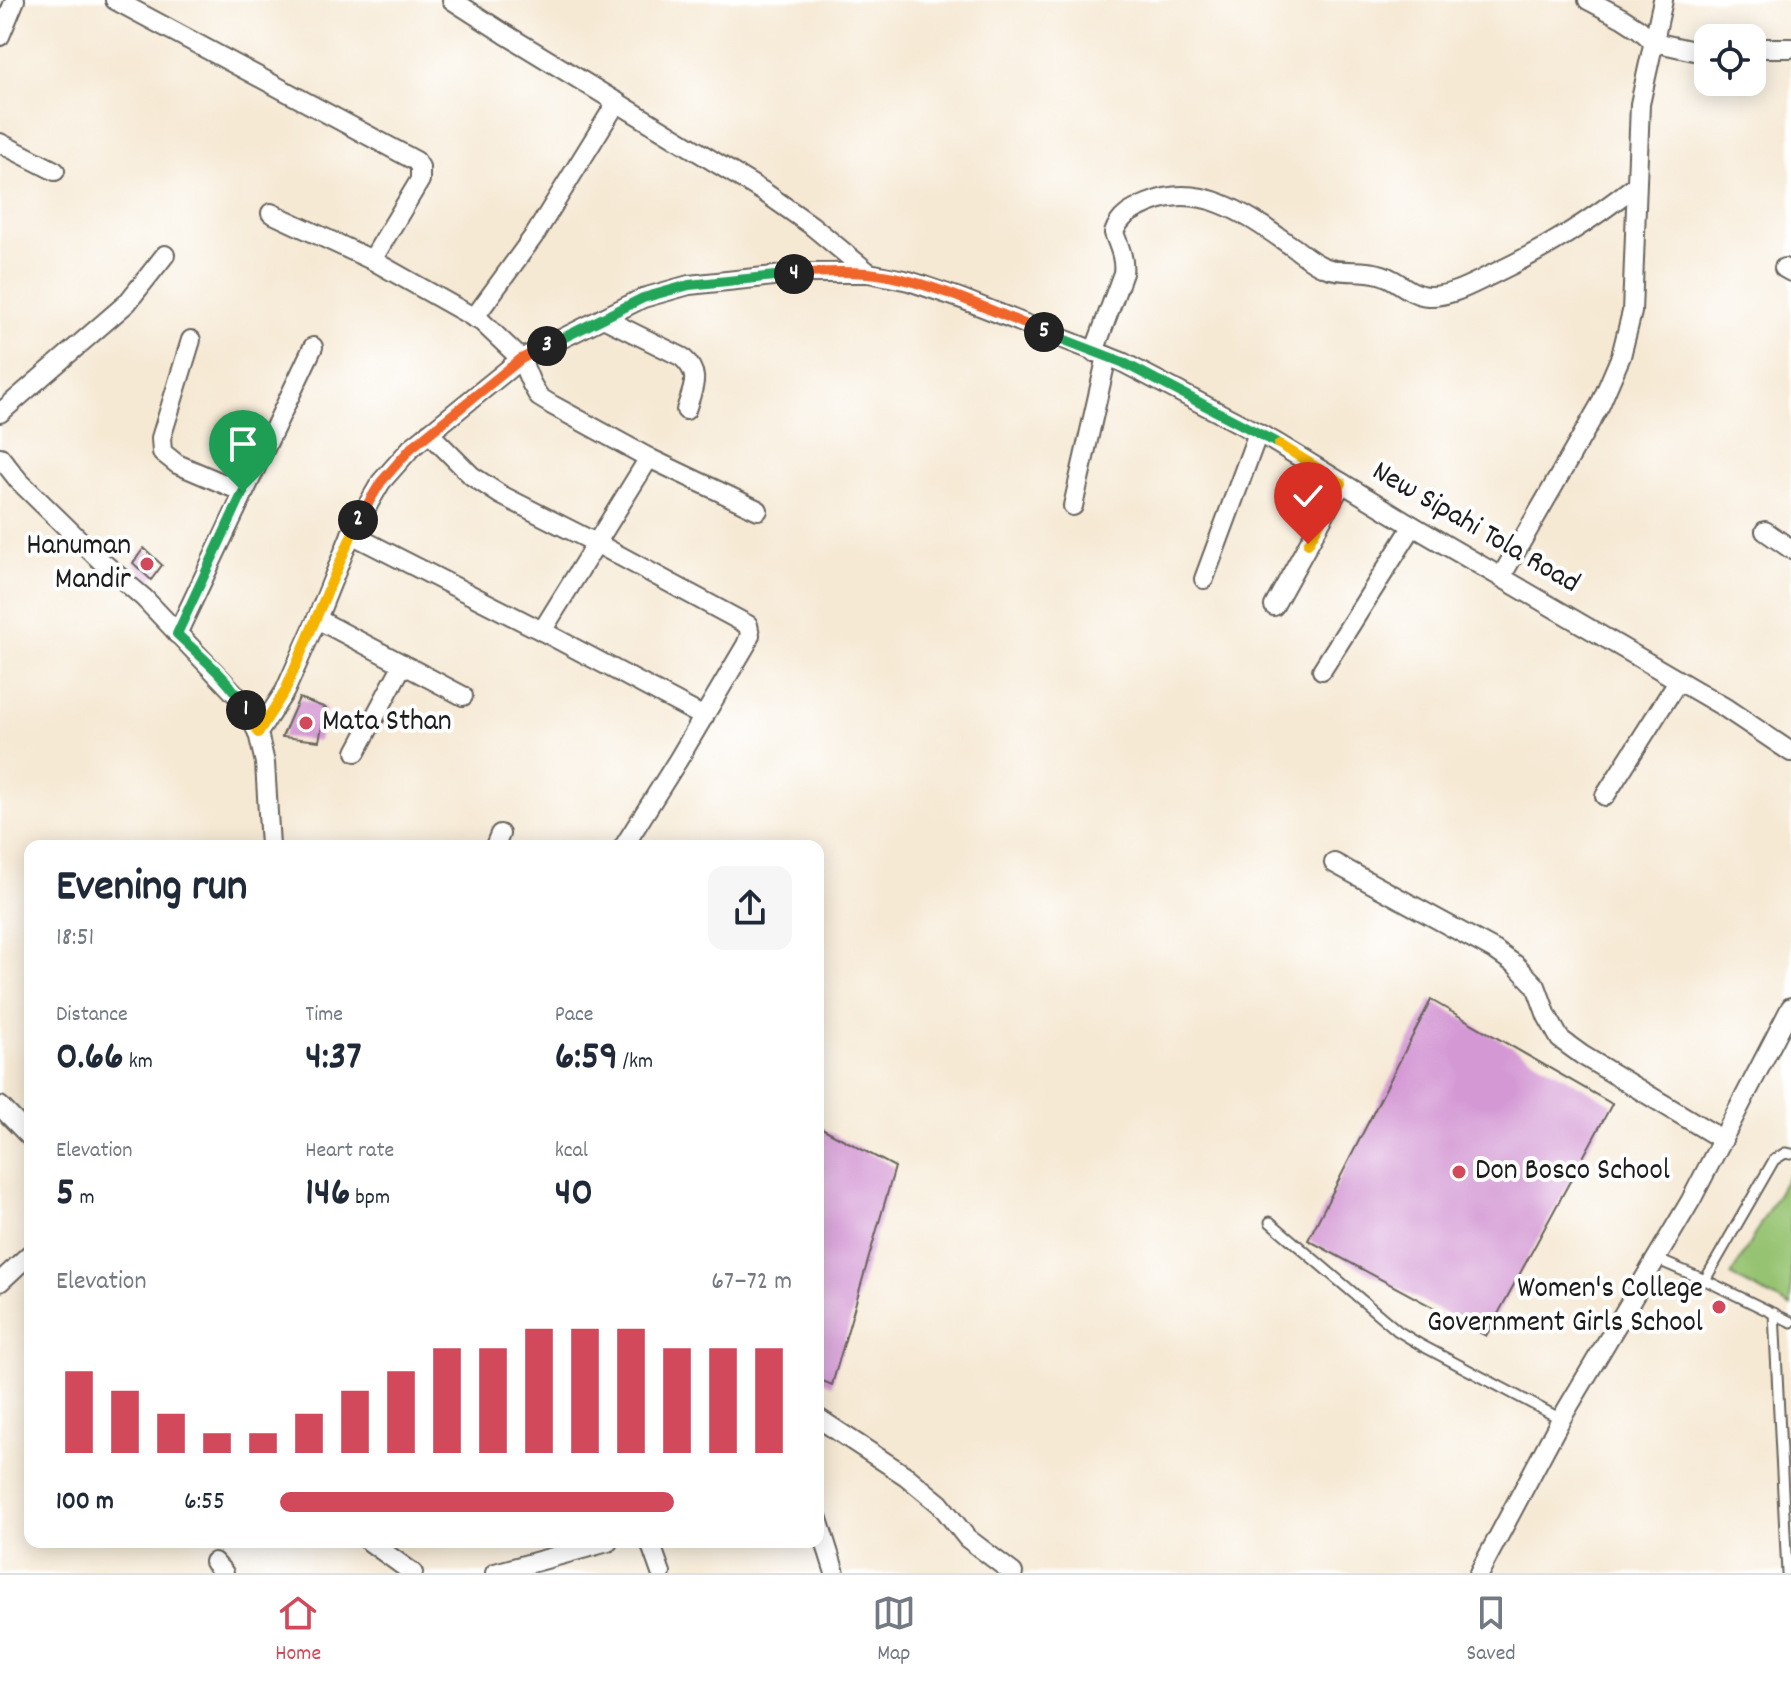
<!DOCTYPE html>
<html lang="en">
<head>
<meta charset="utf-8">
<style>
	:root { --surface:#fff; --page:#f6f6f7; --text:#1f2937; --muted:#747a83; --line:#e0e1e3; --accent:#d1495b }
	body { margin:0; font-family:Dekko,sans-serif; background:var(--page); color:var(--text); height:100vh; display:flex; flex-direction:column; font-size:30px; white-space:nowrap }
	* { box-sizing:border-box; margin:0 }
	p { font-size:26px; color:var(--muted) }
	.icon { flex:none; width:44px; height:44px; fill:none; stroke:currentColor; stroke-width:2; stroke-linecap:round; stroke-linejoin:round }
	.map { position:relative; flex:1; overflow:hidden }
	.panel { position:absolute; left:24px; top:840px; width:800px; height:708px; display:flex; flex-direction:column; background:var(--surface); border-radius:16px; box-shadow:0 4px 20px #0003 }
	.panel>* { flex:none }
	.controls { position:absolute; left:1694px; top:24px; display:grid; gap:16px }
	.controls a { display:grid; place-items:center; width:72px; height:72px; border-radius:16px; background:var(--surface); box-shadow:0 4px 20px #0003; font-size:40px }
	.pin { position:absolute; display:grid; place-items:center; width:68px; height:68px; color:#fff; margin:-82px -34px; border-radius:50% 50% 50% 0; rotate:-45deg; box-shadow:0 0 8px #0007 }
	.pin .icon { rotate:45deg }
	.km { position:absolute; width:40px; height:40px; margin:-20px; border-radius:50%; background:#222; color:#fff; font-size:22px; line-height:40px; text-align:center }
	.round { display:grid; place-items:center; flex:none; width:84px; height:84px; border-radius:16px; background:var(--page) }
	.summary { display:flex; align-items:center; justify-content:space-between; height:136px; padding:0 32px }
	h1 { font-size:44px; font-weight:700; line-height:60px }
	.metrics { display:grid; grid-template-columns:repeat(3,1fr); gap:12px; height:136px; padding:8px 32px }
	.metrics div { display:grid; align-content:center }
	.metrics b { font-size:40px; font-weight:700 }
	.metrics small { font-size:22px; font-weight:400 }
	.metrics p { font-size:22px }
	.chart { height:224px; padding:16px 32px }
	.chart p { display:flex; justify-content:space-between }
	.chart svg { width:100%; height:144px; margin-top:8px; stroke:var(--accent); stroke-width:6 }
	ul { padding:0 32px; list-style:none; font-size:26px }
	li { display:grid; grid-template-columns:128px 96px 1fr; align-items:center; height:60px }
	li i { height:20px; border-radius:10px; background:var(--accent) }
	.tab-bar { display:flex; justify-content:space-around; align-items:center; height:112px; border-top:2px solid var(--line); background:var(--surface); font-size:22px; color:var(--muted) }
	.tab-bar a { display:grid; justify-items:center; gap:4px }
	.tab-bar .active { color:var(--accent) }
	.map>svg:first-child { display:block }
</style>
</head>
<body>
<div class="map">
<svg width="1791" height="1573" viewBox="0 0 1791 1573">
	<rect width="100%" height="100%" fill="#fff"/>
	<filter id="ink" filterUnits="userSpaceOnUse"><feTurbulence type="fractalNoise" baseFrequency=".0125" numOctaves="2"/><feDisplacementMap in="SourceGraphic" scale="16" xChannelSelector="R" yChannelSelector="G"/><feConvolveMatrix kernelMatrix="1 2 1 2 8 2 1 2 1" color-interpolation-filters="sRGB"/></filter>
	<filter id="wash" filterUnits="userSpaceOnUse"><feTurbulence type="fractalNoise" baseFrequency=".006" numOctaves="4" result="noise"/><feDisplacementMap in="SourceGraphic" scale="32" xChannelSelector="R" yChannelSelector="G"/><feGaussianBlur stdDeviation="1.8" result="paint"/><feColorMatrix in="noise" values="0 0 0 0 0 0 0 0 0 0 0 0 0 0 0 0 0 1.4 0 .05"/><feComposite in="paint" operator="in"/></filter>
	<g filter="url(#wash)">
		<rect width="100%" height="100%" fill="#f6e9d4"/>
		<polygon fill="#96c371" stroke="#597046" stroke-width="2" points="1791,1170 1791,1307 1731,1276"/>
		<g id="blocks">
			<g fill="#d499d4">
				<polygon points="144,548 162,565 151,580 133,563"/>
				<polygon points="299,698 326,708 319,741 282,737"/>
				<polygon points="1431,1000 1612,1104 1486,1336 1308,1240"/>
				<polygon points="818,1126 895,1167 832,1385 818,1379"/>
			</g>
		</g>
	</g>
	<g filter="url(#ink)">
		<use href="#blocks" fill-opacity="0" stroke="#68645c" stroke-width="2"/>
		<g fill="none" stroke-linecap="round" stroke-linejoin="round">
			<defs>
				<g id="service">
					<polyline points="1270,1222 1398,1331 1421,1345 1561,1419"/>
					<polyline points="1656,1259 1705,1280 1791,1322"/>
					<polyline points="1705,1280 1774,1160 1785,1153 1791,1154"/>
					<polyline points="1774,1313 1787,1573"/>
				</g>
				<g id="minor">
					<polyline points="115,0 416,161 420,167 420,180 372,260"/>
					<polyline points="452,0 505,34 764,192 811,225 869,273"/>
					<polyline points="1588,0 1622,18 1639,29 1654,42 1694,51 1708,51"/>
					<polyline points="0,36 15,0"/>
					<polyline points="1752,48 1791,48"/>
					<polyline points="0,143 55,171"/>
					<polyline points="271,213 372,260 482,322 521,359 531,383 539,397 552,405 649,458 758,510"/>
					<polyline points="1784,268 1791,272"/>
					<polyline points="474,318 536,233 617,102"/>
					<path d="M603,318L682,357C702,375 693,387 686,410"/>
					<polyline points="191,340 161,438 162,452 177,464 243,492"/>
					<path d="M1094,352L1123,273C1125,259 1119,246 1114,233C1120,215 1133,210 1149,203C1203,180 1251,218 1293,247C1303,254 1313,263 1324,267C1341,274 1361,269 1379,274C1397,278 1409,295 1428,296C1450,297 1472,284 1491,275C1546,249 1589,222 1636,185"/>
					<polyline points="0,413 127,303 165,255"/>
					<polyline points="429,433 472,476 501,495 596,543 748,625 750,635 746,645 678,760 624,846"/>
					<polyline points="0,457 19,481 101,561 144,598 241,700 258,733 265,763 270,846"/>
					<polyline points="1073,506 1107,356"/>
					<polyline points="1765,531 1791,549"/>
					<polyline points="351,534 542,631 704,717"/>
					<polyline points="1501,577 1600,405 1621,356 1632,312 1640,104 1663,0"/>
					<polyline points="1204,579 1258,433"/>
					<polyline points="1274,606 1342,483"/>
					<polyline points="317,619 463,696"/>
					<polyline points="542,631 649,458"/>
					<polyline points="177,634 313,347"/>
					<polyline points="1322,670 1413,526"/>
					<polyline points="258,733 285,691 317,619 351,534 381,482 411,448 521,359 643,298 689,285 802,273 869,273 909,281 962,299 1122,362 1273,441 1413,526 1724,707 1791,752"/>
					<polyline points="356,752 403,664"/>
					<polyline points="1605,796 1678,681"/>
					<polyline points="495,846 500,834"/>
					<polyline points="1334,863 1496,951 1516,965 1536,986 1547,1016 1560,1039 1582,1055 1723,1140"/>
					<polyline points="0,1106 30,1137"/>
					<polyline points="0,1282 30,1254"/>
					<polyline points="818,1418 906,1476 940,1504 967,1538 1013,1573"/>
					<polyline points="818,1519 835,1573"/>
					<polyline points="370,1542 413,1573"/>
					<polyline points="650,1542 661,1573"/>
					<polyline points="214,1562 224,1573"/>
					<polyline points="495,1573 608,1542"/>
					<polyline points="1479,1573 1561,1419 1691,1200 1791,1007"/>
				</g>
			</defs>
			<use href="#service" stroke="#68645c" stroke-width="13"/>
			<use href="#minor" stroke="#68645c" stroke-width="22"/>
			<use href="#service" stroke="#fff" stroke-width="9"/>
			<use href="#minor" stroke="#fff" stroke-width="18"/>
		</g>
	</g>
	<g fill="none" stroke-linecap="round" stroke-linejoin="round" filter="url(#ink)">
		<defs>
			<path id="split-1" d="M243,492L177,634C201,657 231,680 246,710"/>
			<polyline id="split-2" points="246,710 258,733 285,691 358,520"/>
			<polyline id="split-3" points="358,520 381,482 411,448 521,359 547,346"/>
			<polyline id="split-4" points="547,346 643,298 689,285 794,274"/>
			<path id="split-5" d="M794,274C818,272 844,271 868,273C923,278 992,311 1044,332"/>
			<polyline id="split-6" points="1044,332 1122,362 1279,444"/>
			<polyline id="split-7" points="1279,444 1342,483 1308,544"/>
		</defs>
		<use href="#split-1" stroke="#fff" stroke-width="16"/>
		<use href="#split-2" stroke="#fff" stroke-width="16"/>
		<use href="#split-3" stroke="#fff" stroke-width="16"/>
		<use href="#split-4" stroke="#fff" stroke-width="16"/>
		<use href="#split-5" stroke="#fff" stroke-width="16"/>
		<use href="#split-6" stroke="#fff" stroke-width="16"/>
		<use href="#split-7" stroke="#fff" stroke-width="16"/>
		<use href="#split-1" stroke="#22a559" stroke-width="10"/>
		<use href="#split-2" stroke="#f5b400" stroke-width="10"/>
		<use href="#split-3" stroke="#f0652b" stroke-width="10"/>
		<use href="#split-4" stroke="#22a559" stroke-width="10"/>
		<use href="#split-5" stroke="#f0652b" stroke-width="10"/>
		<use href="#split-6" stroke="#22a559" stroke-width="10"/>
		<use href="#split-7" stroke="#f5b400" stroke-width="10"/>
	</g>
	<g fill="#d1495b" stroke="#fff" stroke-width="3">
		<circle cx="147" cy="564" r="8"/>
		<circle cx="306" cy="723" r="8"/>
		<circle cx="1459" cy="1172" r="8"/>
		<circle cx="1719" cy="1307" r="8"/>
	</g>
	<g text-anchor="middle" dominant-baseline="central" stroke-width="8" stroke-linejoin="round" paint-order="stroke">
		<g font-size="30" fill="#1c1c1c" stroke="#fff">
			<text transform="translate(1475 529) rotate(30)">New Sipahi Tola Road</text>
		</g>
		<g font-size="30" fill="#1c1c1c" stroke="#fff" text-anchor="end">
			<text x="131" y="547">Hanuman<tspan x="131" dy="34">Mandir</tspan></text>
			<text x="322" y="723" text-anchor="start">Mata Sthan</text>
			<text x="1475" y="1172" text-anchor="start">Don Bosco School</text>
			<text x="1703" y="1290">Women's College<tspan x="1703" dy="34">Government Girls School</tspan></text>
		</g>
	</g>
</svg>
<div class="controls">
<a><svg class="icon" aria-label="locate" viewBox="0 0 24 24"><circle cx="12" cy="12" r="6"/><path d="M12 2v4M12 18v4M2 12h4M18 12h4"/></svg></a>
</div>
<div class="pin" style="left:243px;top:492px;background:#1e9e55"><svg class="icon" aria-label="arrive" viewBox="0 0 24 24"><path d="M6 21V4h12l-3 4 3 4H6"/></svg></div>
<div class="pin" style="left:1308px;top:544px;background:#d93025"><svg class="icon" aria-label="check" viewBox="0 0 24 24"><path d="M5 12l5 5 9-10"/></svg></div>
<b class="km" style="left:246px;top:710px">1</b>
<b class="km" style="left:358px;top:520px">2</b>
<b class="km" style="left:547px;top:346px">3</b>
<b class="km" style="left:794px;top:274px">4</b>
<b class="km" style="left:1044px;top:332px">5</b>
<section class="panel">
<div class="summary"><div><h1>Evening run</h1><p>18:51</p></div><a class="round"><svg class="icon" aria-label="share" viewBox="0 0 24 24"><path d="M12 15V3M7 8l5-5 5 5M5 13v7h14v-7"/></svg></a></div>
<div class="metrics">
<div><p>Distance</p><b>0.66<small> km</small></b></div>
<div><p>Time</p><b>4:37</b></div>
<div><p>Pace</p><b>6:59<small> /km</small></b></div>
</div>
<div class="metrics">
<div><p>Elevation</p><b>5<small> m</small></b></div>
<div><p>Heart rate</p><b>146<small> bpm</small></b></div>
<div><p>kcal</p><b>40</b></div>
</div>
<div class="chart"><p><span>Elevation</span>67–72 m</p>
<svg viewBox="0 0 160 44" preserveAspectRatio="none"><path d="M5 44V19M15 44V25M25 44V32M35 44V38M45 44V38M55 44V32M65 44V25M75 44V19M85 44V12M95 44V12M105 44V6M115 44V6M125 44V6M135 44V12M145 44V12M155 44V12"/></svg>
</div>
<ul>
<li><b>100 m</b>6:55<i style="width:77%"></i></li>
</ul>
</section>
</div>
<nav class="tab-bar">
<a class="active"><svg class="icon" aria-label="home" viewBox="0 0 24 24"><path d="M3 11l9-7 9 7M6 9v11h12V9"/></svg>Home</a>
<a><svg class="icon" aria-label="map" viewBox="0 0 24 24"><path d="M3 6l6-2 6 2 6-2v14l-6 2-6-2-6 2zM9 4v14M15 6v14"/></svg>Map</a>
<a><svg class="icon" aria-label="saved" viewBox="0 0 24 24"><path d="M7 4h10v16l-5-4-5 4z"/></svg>Saved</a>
</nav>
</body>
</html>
